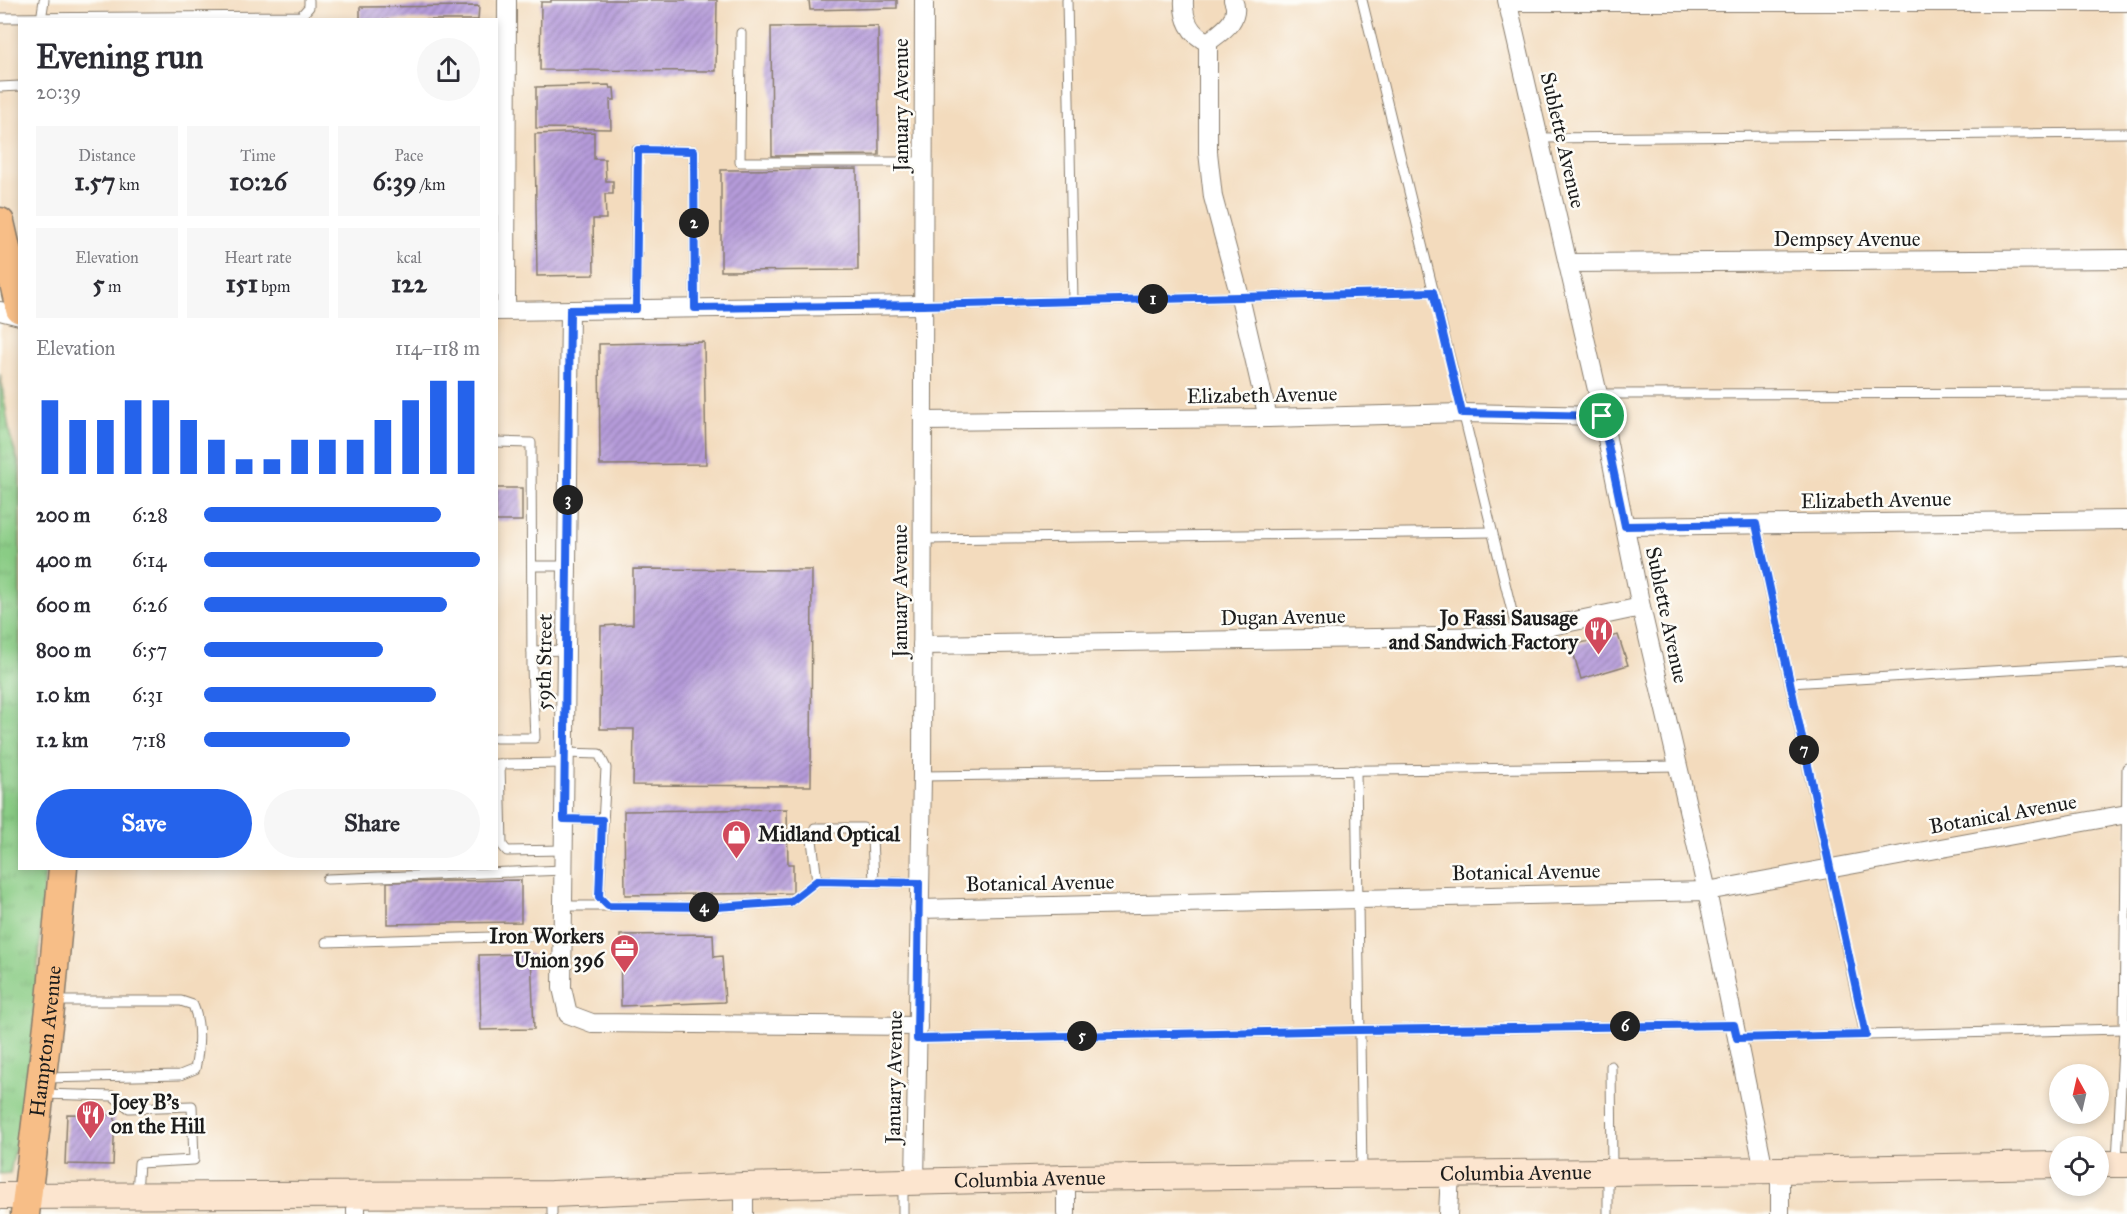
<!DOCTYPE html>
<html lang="en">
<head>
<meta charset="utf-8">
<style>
	:root { --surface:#fff; --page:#f7f7f7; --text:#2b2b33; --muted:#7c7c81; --accent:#2563eb }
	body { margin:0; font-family:"IM FELL Great Primer",serif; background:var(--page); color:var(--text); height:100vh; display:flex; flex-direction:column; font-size:22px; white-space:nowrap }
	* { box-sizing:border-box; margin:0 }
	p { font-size:20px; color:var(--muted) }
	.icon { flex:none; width:33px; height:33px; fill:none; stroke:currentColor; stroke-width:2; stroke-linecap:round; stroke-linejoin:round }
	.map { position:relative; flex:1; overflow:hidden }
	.panel { position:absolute; left:18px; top:18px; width:480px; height:852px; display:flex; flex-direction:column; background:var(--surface); border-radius:0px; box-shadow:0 3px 9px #0003 }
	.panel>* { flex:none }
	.needle { width:39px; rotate:352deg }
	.controls { position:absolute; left:2049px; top:1064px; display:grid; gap:12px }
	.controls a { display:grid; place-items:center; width:60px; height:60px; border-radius:50%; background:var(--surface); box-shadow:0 3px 9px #0003; font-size:30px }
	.pin { position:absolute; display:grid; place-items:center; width:51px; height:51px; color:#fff; margin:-26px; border:3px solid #fff; border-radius:50%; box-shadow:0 2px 6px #0007 }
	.km { position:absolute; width:30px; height:30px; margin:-15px; border-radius:50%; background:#222; color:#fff; font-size:16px; line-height:30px; text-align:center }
	.round { display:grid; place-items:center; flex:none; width:63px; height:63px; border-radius:32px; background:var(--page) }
	.summary { display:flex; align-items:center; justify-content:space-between; height:102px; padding:0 18px }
	h1 { font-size:33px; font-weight:700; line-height:45px }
	.figures { display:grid; grid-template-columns:repeat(3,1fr); gap:9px; height:102px; padding:6px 18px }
	.figures div { display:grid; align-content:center; border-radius:0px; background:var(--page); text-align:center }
	.figures b { font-size:26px; font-weight:700 }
	.figures small { font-size:16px; font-weight:400 }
	.figures p { font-size:16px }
	.chart { height:168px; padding:12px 18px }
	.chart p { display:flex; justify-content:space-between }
	.chart svg { width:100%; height:108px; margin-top:6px; stroke:var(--accent); stroke-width:6 }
	.primary-button { display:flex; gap:12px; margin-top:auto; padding:12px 18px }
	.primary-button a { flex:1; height:69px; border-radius:36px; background:var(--accent); color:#fff; font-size:24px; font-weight:700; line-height:69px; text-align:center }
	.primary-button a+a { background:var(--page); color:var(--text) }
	ul { padding:0 18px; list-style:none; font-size:20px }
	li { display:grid; grid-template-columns:96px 72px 1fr; align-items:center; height:45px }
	li i { height:15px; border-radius:8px; background:var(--accent) }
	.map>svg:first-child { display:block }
</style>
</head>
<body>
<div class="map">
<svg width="2127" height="1214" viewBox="0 0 2127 1214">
	<defs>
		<pattern id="grass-tufts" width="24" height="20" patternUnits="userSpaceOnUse" patternTransform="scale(1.5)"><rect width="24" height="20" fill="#8acc85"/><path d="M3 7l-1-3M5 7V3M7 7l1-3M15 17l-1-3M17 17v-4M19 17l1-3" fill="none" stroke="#76af72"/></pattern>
		<pattern id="building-hatch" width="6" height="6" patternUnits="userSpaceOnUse" patternTransform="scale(1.5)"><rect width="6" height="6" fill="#b69bda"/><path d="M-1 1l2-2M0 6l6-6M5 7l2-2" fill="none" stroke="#937eb0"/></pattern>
	</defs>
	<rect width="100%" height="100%" fill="#fdfcf7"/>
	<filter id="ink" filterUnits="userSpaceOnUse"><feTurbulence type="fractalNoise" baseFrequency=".0167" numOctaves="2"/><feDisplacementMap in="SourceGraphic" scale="12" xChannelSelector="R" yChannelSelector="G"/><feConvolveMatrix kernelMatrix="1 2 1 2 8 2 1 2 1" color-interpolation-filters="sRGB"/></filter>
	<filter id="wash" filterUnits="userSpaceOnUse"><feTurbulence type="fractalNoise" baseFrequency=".008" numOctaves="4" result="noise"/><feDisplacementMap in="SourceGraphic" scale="24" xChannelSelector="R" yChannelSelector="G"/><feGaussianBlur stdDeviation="1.35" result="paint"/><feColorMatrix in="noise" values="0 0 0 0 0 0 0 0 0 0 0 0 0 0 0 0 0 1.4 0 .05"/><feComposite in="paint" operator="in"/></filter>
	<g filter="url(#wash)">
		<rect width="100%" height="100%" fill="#f3dbbd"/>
		<polygon fill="url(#grass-tufts)" stroke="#537450" stroke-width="1.5" points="0,374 10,435 20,467 20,868 45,869 34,1024 23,1111 10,1173 0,1174"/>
		<g id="blocks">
			<g fill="url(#building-hatch)">
				<polygon points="551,0 717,0 716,71 540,70 541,2 551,2"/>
				<polygon points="809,0 897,0 897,8 810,10"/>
				<polygon points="479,6 478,20 360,20 360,7"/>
				<polygon points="878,26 879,155 772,156 771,27"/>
				<polygon points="609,85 610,88 614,88 615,100 610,100 611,129 536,128 536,87"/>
				<polygon points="594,132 594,159 605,159 606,181 613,181 613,194 605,194 606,219 593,219 594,275 537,276 535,134"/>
				<polygon points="857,169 858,270 721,271 721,170"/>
				<polygon points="704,342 706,464 600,465 599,344"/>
				<rect x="496" y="488" width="26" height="33"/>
				<polygon points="633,569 812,570 811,786 633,785 634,729 600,729 601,626 633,624"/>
				<polygon points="1618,635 1628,665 1581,679 1571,645"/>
				<polygon points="787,809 788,864 793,864 793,893 625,895 624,811"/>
				<polygon points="521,880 521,922 387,924 387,882"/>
				<polygon points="713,934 714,957 722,956 725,1002 621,1006 620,935"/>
				<polygon points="531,954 534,1029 481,1030 479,955"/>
				<polygon points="67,1114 115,1115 113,1165 65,1164"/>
			</g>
		</g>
	</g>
	<g filter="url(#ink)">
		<use href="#blocks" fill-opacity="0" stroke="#887c6c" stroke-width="1.5"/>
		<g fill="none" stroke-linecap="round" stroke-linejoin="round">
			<defs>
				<g id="lane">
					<polyline points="1067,0 1073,301"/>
					<polyline points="1362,0 1517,632"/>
					<polyline points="0,18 301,16 309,7 309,0"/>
					<polyline points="41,20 44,0"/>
					<polyline points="741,33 740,162 924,162"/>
					<polyline points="0,87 20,86"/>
					<polyline points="1540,138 2127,133"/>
					<polyline points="923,305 1433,292"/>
					<polyline points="636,309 637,150 694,151 695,308"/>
					<polyline points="1598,394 2127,393"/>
					<polyline points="496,442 531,443 532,667 535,738 496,738"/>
					<polyline points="1756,524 1865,1035"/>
					<polyline points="923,539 1492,532"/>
					<polyline points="532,566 567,566"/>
					<polyline points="532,651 566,650"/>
					<polyline points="1790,683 2127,663"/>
					<polyline points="565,753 599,754 606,768 599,898 608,906 717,907 790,902 817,881 919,883"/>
					<polyline points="496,764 565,763"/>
					<polyline points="500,764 502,845 507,851 564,850"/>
					<polyline points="1356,770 1362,1173"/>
					<polyline points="922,776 1678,766"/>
					<polyline points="565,819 602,820"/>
					<polyline points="327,879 564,870"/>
					<polyline points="817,881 812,840 815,828 863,828 872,838 874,882"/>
					<polyline points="564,906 608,906"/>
					<polyline points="326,942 563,935"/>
					<polyline points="1737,1038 2124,1029"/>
					<polyline points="917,1039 1359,1030 1734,1025"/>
					<polyline points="1611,1066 1612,1169"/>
					<path d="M44,1078L180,1075L195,1069C199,1050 201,1024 193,1005L181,1001H55"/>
					<polyline points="42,1094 113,1096 129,1108 192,1106 194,1160 139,1163 137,1193"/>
					<polyline points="2117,1161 2124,1029 2127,768"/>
					<polyline points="1608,1174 1608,1214"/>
					<polyline points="552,1214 552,1196"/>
					<polyline points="903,1214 903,1183"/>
				</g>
				<g id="street">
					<path d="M1184,0C1183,18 1190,35 1208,42"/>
					<polyline points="1507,0 1598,394 1641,607 1707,891 1764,1170"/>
					<polyline points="1508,2 2127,2"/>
					<polyline points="1208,42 1208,152 1213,197 1240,297 1268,418"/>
					<path d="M1208,42C1221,32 1242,20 1233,0"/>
					<polyline points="1568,263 2127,259"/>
					<polyline points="506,310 507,0"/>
					<polyline points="570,310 562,988 568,1014 592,1023 918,1026"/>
					<polyline points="0,311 20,316"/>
					<polyline points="496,311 923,305"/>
					<polyline points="923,421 1268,418 1463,413 1602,416"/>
					<polyline points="1625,526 2127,520"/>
					<polyline points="922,645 1504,636 1641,607"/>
					<polyline points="919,909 1707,891 2127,814"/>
					<polyline points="915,1182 922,776 924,0"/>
					<polyline points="356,1214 356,1195"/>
					<polyline points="744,1214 744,1186"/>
					<polyline points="1066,1214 1066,1178"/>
					<polyline points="1448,1214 1450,1173"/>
					<polyline points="1780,1214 1780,1170"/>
				</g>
				<g id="secondary">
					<polyline points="2098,1164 2127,1164"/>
					<path id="s1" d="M0,1196L552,1194L744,1186L1066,1178L1780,1170L2060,1165"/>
				</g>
				<g id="primary">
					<polyline points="0,222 20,309"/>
					<path id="s2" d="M25,1214L51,1001L63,868"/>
				</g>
			</defs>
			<use href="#lane" stroke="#887c6c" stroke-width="11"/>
			<use href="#street" stroke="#887c6c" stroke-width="20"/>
			<use href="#secondary" stroke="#887c6c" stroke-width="28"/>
			<use href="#primary" stroke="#887c6c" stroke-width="31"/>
			<use href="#lane" stroke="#fff" stroke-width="9"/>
			<use href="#street" stroke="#fff" stroke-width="18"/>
			<use href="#secondary" stroke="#fce5cf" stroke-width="26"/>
			<use href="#primary" stroke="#f7be87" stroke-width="28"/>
		</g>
	</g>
	<g fill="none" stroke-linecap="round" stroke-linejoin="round" filter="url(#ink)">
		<defs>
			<polygon id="route" points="638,150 694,151 695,308 923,305 1433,292 1462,413 1602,416 1625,526 1756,524 1866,1035 1737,1038 1734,1025 1359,1030 917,1039 919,883 817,881 790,902 717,907 608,906 599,897 602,820 564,819 570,310 636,309"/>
		</defs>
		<use href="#route" stroke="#fff" stroke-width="12"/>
		<use href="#route" stroke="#2563eb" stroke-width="8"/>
	</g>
	<defs>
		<symbol id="restaurant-pin" viewBox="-11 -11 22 30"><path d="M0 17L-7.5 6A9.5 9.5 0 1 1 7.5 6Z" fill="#d1495b" stroke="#fdfcf7"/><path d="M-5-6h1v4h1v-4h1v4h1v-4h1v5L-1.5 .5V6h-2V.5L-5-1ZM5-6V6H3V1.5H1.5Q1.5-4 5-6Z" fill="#fff"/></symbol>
		<symbol id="shop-pin" viewBox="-11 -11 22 30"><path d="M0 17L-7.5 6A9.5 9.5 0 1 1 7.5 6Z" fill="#d1495b" stroke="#fdfcf7"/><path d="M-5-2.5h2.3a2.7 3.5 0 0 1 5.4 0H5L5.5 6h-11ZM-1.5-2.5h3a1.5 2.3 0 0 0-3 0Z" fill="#fff"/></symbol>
		<symbol id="office-pin" viewBox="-11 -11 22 30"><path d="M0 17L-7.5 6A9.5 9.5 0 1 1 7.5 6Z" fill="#d1495b" stroke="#fdfcf7"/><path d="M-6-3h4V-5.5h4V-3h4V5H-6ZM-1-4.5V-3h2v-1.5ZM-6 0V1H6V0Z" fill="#fff"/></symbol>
	</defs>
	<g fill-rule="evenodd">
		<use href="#restaurant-pin" x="1582" y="614" width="33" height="45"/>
		<use href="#shop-pin" x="720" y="818" width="33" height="45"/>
		<use href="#office-pin" x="608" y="932" width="33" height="45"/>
		<use href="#restaurant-pin" x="74" y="1098" width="33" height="45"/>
	</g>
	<g text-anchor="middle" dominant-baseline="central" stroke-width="5" stroke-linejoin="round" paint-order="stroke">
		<g font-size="21" fill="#1c1c1c" stroke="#fdfcf7">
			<text transform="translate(901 105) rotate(-90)">January Avenue</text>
			<text transform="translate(1563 140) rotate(77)">Sublette Avenue</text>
			<text x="1847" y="239">Dempsey Avenue</text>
			<text transform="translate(1262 395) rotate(-1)">Elizabeth Avenue</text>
			<text transform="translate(1876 500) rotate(-1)">Elizabeth Avenue</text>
			<text transform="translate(900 591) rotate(-90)">January Avenue</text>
			<text transform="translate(1667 615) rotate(78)">Sublette Avenue</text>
			<text transform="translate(1283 617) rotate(-1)">Dugan Avenue</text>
			<text transform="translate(544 662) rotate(-89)">59th Street</text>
			<text transform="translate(2003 814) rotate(-10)">Botanical Avenue</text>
			<text transform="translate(1526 872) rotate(-1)">Botanical Avenue</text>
			<text transform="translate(1040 883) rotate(-1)">Botanical Avenue</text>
			<text stroke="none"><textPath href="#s2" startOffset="174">Hampton Avenue</textPath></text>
			<text transform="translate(894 1077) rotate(-89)">January Avenue</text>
			<text stroke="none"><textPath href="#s1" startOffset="1516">Columbia Avenue</textPath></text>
			<text stroke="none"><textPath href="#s1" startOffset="1030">Columbia Avenue</textPath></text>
		</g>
		<g font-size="21" font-weight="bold" fill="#1c1c1c" stroke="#fdfcf7" text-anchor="end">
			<text x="1578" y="618">Jo Fassi Sausage<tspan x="1578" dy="24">and Sandwich Factory</tspan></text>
			<text x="758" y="834" text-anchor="start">Midland Optical</text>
			<text x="604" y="936">Iron Workers<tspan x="604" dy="24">Union 396</tspan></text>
			<text x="111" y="1102" text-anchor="start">Joey B's<tspan x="111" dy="24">on the Hill</tspan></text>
		</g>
	</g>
</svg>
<div class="controls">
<a><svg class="needle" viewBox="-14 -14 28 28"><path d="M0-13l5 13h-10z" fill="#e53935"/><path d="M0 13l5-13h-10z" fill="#7c7c81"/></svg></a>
<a><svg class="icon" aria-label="locate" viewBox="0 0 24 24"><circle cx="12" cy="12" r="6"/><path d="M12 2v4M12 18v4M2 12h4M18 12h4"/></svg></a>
</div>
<div class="pin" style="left:1602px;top:416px;background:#1e9e55"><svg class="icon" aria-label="arrive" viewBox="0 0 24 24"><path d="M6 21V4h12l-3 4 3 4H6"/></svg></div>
<b class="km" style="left:1153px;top:299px">1</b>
<b class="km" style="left:694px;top:223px">2</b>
<b class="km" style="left:568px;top:500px">3</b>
<b class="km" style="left:704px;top:907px">4</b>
<b class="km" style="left:1082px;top:1036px">5</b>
<b class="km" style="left:1625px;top:1026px">6</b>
<b class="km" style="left:1804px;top:750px">7</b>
<section class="panel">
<div class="summary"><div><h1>Evening run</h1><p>20:39</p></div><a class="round"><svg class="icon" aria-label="share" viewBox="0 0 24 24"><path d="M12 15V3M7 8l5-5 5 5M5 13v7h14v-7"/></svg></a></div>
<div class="figures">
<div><p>Distance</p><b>1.57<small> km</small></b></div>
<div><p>Time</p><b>10:26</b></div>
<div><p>Pace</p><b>6:39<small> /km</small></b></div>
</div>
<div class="figures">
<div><p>Elevation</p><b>5<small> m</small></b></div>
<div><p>Heart rate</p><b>151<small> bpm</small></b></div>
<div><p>kcal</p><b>122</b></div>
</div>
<div class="chart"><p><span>Elevation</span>114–118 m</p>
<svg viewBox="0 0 160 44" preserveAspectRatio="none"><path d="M5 44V14M15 44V22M25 44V22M35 44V14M45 44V14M55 44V22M65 44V30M75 44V38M85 44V38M95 44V30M105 44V30M115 44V30M125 44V22M135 44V14M145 44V6M155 44V6"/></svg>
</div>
<ul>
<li><b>200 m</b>6:28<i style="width:86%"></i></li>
<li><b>400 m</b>6:14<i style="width:100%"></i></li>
<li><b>600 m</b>6:26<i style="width:88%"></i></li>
<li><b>800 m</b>6:57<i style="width:65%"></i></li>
<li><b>1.0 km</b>6:31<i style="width:84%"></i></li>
<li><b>1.2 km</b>7:18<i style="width:53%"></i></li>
</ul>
<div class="primary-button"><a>Save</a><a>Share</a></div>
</section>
</div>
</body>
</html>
